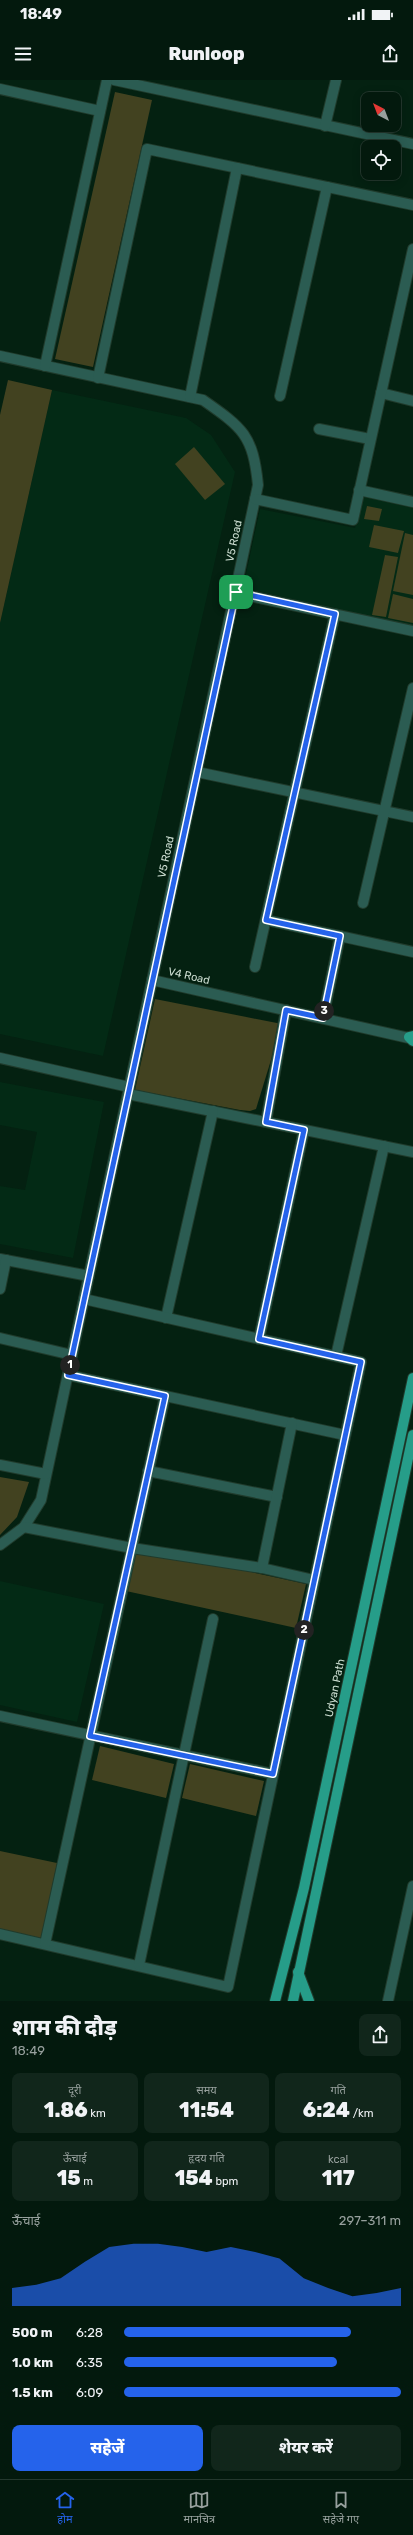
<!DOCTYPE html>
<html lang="hi">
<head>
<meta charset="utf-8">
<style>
	:root { --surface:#03190d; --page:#11261b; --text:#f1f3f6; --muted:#97a09d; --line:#24382e; --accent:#2563eb }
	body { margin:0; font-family:Rubik,"Noto Sans Devanagari",sans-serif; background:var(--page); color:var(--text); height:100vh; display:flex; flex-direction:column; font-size:15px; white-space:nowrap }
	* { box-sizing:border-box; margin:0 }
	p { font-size:13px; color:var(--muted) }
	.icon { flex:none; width:22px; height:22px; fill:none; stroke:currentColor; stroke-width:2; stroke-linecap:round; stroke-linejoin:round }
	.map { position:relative; height:1921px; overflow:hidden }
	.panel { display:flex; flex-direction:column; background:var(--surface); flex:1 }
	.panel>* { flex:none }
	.needle { width:26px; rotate:318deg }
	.fabs { position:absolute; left:361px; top:12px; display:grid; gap:8px }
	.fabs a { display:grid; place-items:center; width:40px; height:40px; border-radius:8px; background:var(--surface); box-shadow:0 2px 10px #0003,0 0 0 1px var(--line); font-size:20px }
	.pin { position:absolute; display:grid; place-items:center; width:34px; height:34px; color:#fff; margin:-17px; border-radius:8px; box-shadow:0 2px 6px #0006 }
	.km { position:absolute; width:20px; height:20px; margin:-10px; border-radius:50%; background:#222; color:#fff; font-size:11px; line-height:20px; text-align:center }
	.round { display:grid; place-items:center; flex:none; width:42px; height:42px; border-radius:8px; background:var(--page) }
	.head { display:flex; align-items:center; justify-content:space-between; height:68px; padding:0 12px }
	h1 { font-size:22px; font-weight:800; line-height:30px }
	.figures { display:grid; grid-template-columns:repeat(3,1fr); gap:6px; height:68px; padding:4px 12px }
	.figures div { display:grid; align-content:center; border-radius:8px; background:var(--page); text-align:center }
	.figures b { font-size:20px; font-weight:800 }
	.figures small { font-size:11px; font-weight:400 }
	.figures p { font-size:11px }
	.chart { height:112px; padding:8px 12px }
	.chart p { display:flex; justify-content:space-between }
	.chart svg { width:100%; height:72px; margin-top:4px; fill:var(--accent); opacity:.7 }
	.primary-button { display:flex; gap:8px; margin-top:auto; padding:8px 12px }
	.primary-button a { flex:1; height:46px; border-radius:8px; background:var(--accent); color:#fff; font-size:16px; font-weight:800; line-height:46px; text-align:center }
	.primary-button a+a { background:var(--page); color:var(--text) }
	ul { padding:0 12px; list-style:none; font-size:13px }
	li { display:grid; grid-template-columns:64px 48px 1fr; align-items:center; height:30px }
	li i { height:10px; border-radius:5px; background:var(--accent) }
	.status { display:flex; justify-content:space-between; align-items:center; height:28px; padding:0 20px; background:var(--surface); direction:ltr }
	.status svg { height:11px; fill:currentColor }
	header { display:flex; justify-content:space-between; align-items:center; height:52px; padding:0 12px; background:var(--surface); font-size:18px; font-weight:800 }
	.menu { display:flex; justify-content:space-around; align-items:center; height:56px; border-top:1px solid var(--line); background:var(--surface); font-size:11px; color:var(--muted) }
	.menu a { display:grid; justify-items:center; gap:2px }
	.menu .current { color:var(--accent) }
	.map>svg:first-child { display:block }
</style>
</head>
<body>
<div class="status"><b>18:49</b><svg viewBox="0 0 49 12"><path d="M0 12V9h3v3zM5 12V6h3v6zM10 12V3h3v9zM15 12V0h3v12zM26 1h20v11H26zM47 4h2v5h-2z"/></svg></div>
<header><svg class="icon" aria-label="menu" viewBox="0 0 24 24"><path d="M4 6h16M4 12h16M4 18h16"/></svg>Runloop<svg class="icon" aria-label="share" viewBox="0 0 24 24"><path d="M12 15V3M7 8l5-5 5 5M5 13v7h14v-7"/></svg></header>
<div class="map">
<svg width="413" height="1921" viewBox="0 0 413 1921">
	<rect width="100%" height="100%" fill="#042111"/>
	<g fill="#032a15">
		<polygon points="52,310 186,338 211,355 235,392 103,976 0,954 0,543"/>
		<polygon points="363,416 413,428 413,546 243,508 260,429 355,448"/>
		<polygon points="0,1002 104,1022 73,1178 0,1164 0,1106 25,1110 37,1052 0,1045"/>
		<polygon points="0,1501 104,1524 77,1642 0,1625"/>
	</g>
	<g fill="#424220">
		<polygon points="115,12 152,20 93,287 55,279"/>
		<polygon points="8,300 52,310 0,543 0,335"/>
		<polygon points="194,367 225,404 205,420 175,384"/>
		<polygon points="367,426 382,429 379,441 364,439"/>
		<polygon points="374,445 404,451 398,473 369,467"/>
		<polygon points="405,453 413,455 413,515 393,511"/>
		<polygon points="385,475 398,477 386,537 372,535"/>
		<polygon points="393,514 413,519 413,543 388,538"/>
		<polygon points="155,919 282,944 256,1029 250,1031 240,1030 135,1010"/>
		<polygon points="0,1397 29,1402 17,1437 0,1455"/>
		<polygon points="136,1467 306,1504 296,1548 126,1511"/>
		<polygon points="100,1666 174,1684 166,1718 92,1700"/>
		<polygon points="190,1684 264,1701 256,1736 182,1718"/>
		<polygon points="0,1771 57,1783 41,1861 0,1850"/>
	</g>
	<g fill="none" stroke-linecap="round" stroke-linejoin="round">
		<defs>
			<g id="minor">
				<polyline points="114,0 413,64"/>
				<polyline points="0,9 100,31"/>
				<polyline points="325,46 336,0"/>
				<path d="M0,276L203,320C243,348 253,355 258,405L41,1420L24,1447L0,1465"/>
				<polyline points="45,286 107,0"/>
				<polyline points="98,298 147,69 413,125"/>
				<polyline points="381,313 413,321"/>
				<polyline points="280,316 327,107"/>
				<polyline points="190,317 237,88"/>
				<polyline points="319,349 370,359"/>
				<polyline points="359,410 413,422"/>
				<polyline points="255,419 353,440 413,169"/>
				<polyline points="236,513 413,551"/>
				<polyline points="197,692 413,737"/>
				<polyline points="363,823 413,608"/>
				<polyline points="266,840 413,872"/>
				<polyline points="255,887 335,534"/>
				<polyline points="152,900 413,959"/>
				<polyline points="323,938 340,856"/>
				<polyline points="0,978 129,1007"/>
				<polyline points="128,1014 413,1072"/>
				<polyline points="266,1042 286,930"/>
				<polyline points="0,1179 89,1196"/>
				<polyline points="0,1209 6,1180"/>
				<polyline points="166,1238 213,1031"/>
				<polyline points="0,1258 72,1275"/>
				<polyline points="259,1259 304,1050"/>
				<polyline points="336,1276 384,1066"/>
				<polyline points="68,1295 345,1355"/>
				<polyline points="0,1385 46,1394"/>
				<polyline points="148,1391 277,1417"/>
				<polyline points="24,1447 132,1468 262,1488 314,1500"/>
				<polyline points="262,1488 292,1343"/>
				<polyline points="0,1636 273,1694"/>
				<polyline points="0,1854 228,1907 361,1282 84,1219"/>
				<polyline points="45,1864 165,1316"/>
				<polyline points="139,1885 213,1539"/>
				<polyline points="388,1921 413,1806"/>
			</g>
			<g id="major">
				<polyline points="413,956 409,957 413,961"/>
				<polyline points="298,1892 309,1921"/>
				<polyline points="275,1921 304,1808 413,1298"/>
				<polyline points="293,1921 413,1355"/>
			</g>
		</defs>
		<use href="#minor" stroke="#203b2c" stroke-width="12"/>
		<use href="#major" stroke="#203b2c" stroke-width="12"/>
		<use href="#minor" stroke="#2b5c52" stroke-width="10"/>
		<use href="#major" stroke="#269d89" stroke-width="10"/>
	</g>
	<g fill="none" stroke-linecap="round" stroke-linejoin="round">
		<defs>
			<polygon id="route" points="236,512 335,534 266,840 340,856 323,938 286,930 266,1042 304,1050 259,1259 361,1282 273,1694 90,1656 165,1316 68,1295"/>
		</defs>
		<use href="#route" stroke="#fff" stroke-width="8"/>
		<use href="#route" stroke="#2563eb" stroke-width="5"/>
	</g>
	<g text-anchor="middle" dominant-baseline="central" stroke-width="3" stroke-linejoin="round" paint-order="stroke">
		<g font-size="11" fill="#ccddd1" stroke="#042111">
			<text transform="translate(234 461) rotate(-78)">V5 Road</text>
			<text transform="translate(166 777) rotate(-78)">V5 Road</text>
			<text transform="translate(189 896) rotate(13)">V4 Road</text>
			<text transform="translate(335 1608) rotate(-78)">Udyan Path</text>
		</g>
	</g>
</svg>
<div class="fabs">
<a><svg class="needle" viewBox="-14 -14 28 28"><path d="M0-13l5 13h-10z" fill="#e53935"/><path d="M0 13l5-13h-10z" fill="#97a09d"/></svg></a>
<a><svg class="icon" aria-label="locate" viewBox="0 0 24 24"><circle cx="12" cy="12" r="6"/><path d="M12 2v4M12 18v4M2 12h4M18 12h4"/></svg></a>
</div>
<div class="pin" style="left:236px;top:512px;background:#1e9e55"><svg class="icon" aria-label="arrive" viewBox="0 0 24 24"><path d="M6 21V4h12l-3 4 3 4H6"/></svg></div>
<b class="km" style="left:70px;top:1285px">1</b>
<b class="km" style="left:304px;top:1550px">2</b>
<b class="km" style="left:324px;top:931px">3</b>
</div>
<section class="panel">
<div class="head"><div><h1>शाम की दौड़</h1><p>18:49</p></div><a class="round"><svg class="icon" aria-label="share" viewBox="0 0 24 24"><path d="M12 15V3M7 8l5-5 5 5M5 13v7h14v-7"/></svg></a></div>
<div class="figures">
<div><p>दूरी</p><b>1.86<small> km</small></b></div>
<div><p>समय</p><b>11:54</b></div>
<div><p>गति</p><b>6:24<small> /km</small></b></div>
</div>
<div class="figures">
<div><p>ऊँचाई</p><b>15<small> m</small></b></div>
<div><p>हृदय गति</p><b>154<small> bpm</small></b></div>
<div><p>kcal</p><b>117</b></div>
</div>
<div class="chart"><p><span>ऊँचाई</span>297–311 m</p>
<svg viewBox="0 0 160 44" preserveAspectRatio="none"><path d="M0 44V33L10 31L20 27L30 17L40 8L50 6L60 6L70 8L80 11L90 8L100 11L110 15L120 27L130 33L140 38L150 36L160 33V44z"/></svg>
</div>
<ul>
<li><b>500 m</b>6:28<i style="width:82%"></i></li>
<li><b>1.0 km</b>6:35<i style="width:77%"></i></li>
<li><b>1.5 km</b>6:09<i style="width:100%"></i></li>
</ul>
<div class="primary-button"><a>सहेजें</a><a>शेयर करें</a></div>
</section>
<nav class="menu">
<a class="current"><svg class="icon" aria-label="home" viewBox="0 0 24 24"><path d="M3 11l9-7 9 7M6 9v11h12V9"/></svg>होम</a>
<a><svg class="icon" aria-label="map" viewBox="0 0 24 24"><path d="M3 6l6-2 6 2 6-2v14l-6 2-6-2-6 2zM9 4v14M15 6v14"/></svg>मानचित्र</a>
<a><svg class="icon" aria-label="saved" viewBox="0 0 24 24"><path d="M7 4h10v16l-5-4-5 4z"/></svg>सहेजे गए</a>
</nav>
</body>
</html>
